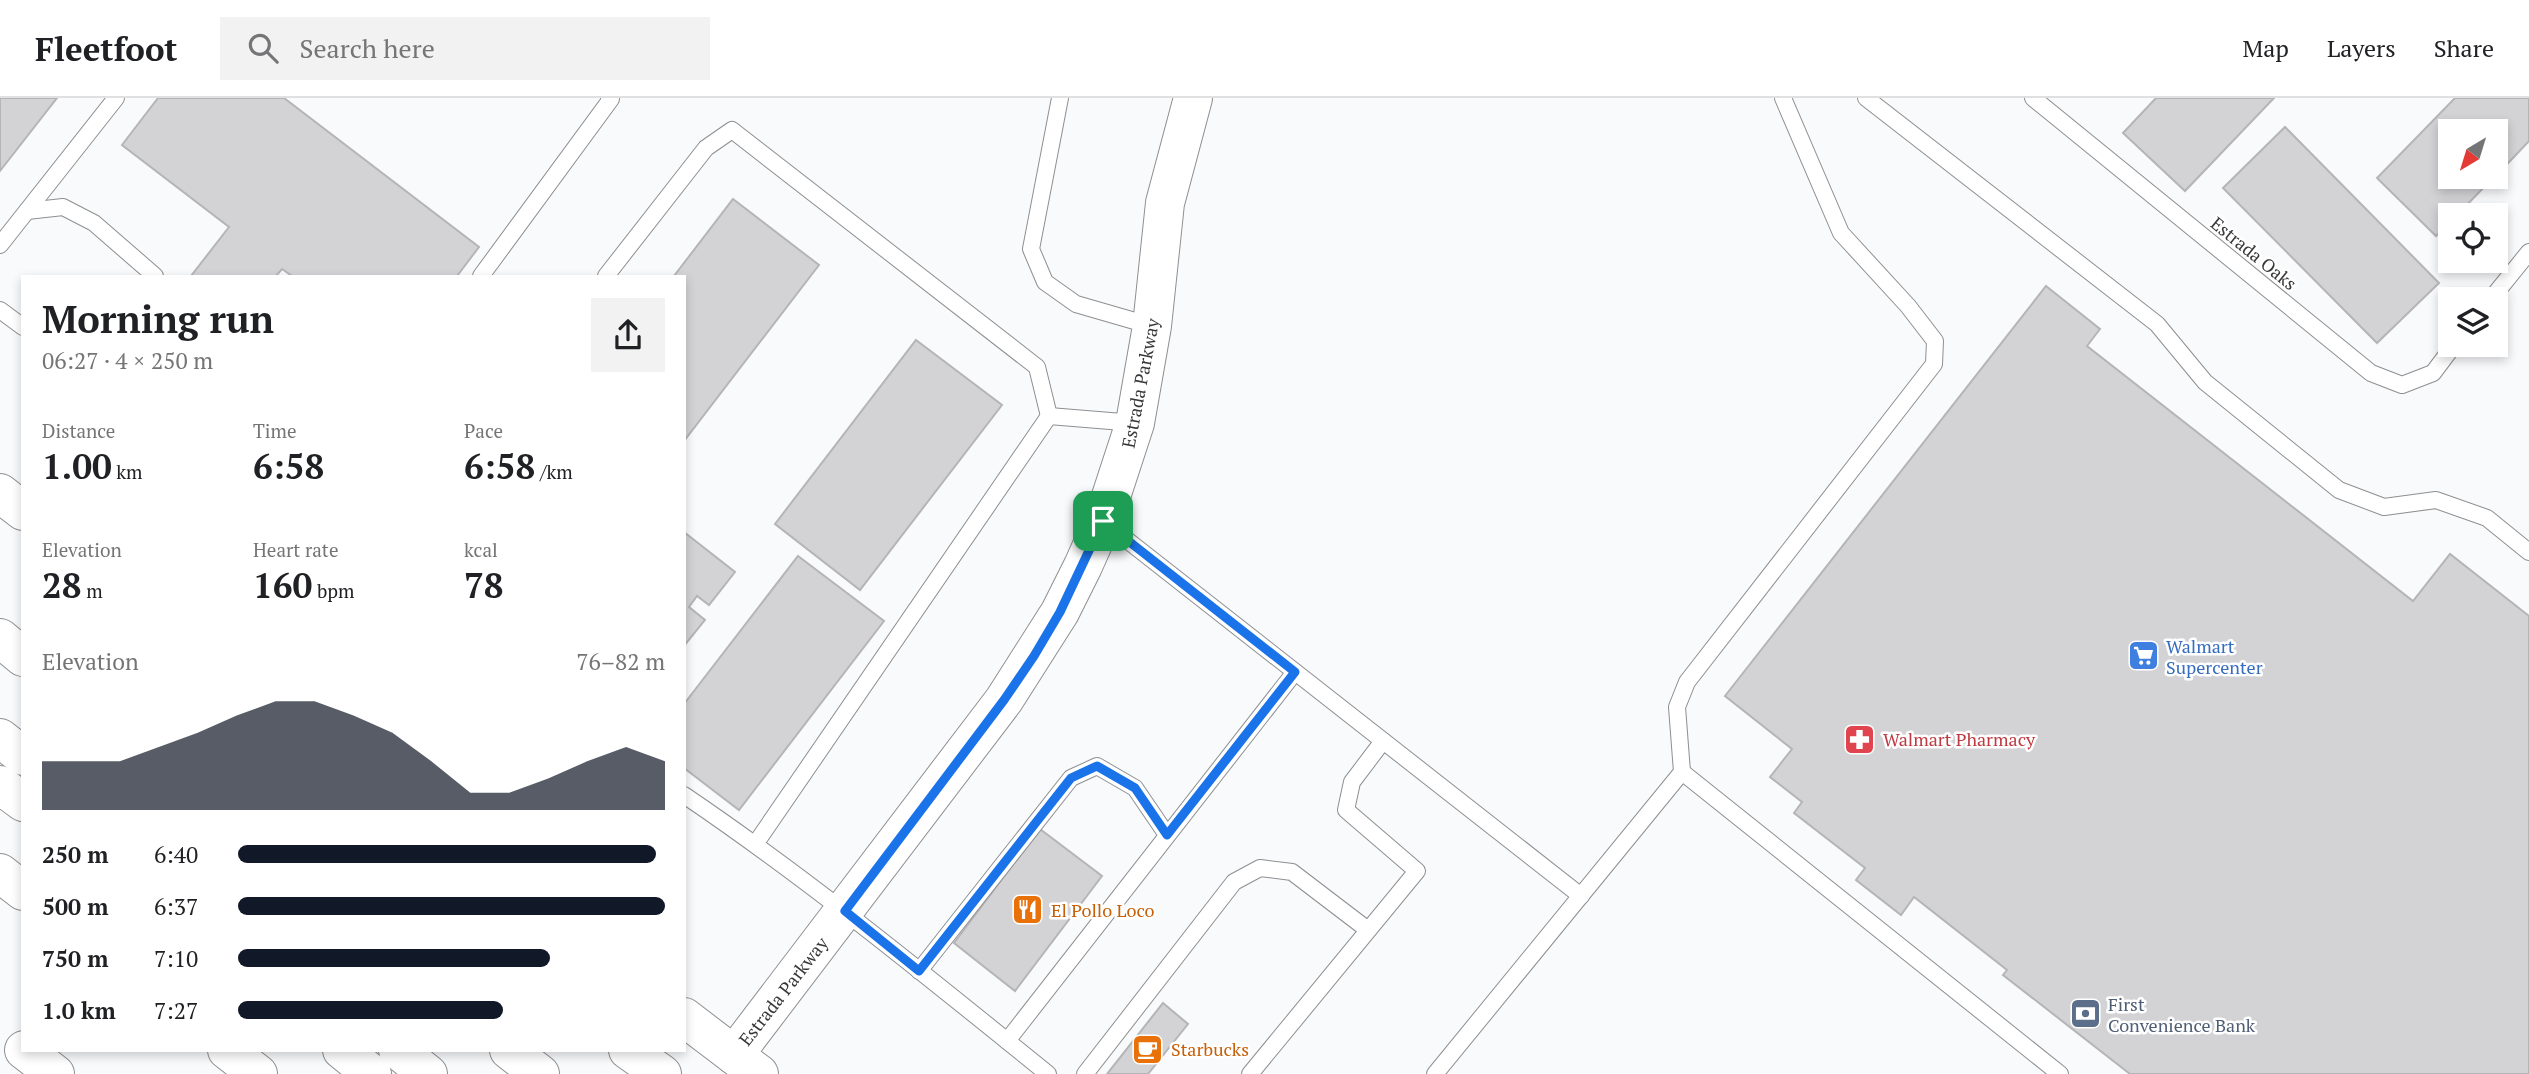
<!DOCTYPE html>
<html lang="en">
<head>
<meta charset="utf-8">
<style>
	:root { --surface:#fff; --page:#f2f2f2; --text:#202124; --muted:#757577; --line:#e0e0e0; --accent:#111827 }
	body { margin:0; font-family:"PT Serif",serif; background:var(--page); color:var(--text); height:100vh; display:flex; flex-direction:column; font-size:26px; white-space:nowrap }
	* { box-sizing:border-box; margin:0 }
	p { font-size:23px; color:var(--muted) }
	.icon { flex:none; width:38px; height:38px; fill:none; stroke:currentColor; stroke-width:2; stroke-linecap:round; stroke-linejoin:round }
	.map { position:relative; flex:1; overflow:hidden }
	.panel { position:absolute; left:21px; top:177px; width:665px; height:777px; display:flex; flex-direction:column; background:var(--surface); border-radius:0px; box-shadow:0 4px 10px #0003 }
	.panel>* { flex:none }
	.needle { width:46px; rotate:218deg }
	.controls { position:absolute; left:2438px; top:21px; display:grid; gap:14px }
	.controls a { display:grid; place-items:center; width:70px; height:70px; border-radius:0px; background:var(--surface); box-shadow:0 4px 10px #0003; font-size:35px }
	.pin { position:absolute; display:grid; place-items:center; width:60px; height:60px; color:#fff; margin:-30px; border-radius:14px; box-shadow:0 4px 10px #0006 }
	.round { display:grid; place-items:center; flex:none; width:74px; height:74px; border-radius:0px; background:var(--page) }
	.overview { display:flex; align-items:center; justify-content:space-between; height:119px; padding:0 21px }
	h1 { font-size:38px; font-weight:700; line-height:52px }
	.metrics { display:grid; grid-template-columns:repeat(3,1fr); gap:10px; height:119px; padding:7px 21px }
	.metrics div { display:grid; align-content:center }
	.metrics b { font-size:35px; font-weight:700 }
	.metrics small { font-size:19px; font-weight:400 }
	.metrics p { font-size:19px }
	.chart { height:196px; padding:14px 21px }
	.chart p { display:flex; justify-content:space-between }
	.chart svg { width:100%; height:126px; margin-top:7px; fill:var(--accent); opacity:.7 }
	ul { padding:0 21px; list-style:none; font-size:23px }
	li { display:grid; grid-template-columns:112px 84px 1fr; align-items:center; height:52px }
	li i { height:18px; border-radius:9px; background:var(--accent) }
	header { display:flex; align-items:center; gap:42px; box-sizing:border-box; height:98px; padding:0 35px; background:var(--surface); border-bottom:2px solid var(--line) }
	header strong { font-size:33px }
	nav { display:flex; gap:38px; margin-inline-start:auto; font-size:24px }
	.search { width:490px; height:63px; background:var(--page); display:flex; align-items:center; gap:18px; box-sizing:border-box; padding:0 24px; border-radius:0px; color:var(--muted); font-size:26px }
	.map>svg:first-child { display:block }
</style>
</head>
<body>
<header>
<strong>Fleetfoot</strong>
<div class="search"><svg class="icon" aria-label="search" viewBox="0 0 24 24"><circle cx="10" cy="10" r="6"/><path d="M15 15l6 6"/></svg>Search here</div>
<nav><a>Map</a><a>Layers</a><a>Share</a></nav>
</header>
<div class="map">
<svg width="2529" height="976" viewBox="0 0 2529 976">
	<rect width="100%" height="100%" fill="#f9fafc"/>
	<g fill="#d3d3d5" stroke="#b5b4b7" stroke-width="2">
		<polygon points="0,0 57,0 0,73"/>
		<polygon points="158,0 284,0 479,149 457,178 292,178 282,171 276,178 191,178 229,129 122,47"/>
		<polygon points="2156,0 2274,0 2185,93 2123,35"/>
		<polygon points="2455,0 2529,0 2529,43 2496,78 2496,33 2450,33 2450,79 2494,79 2457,117 2450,117 2450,124 2436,138 2377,80"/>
		<polygon points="2285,29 2439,185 2377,245 2223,90"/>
		<polygon points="733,101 819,167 684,343 684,178 674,178"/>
		<polygon points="2046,188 2100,231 2087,248 2413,503 2450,456 2529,518 2529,976 2130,976 2003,877 2007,872 1914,799 1901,817 1856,782 1865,770 1794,715 1802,704 1770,679 1792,651 1725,598"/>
		<polygon points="916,242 1002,307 860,492 775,426"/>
		<polygon points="684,434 735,474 709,507 697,498 689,509 705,522 684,548"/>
		<polygon points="798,458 884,523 739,712 684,670 684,606"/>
		<polygon points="1040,731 1102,778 1015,893 954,845"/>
		<polygon points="1163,905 1188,926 1148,976 1107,976"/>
	</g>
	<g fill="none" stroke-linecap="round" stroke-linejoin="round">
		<defs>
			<g id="lane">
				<polyline points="1060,0 1031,151 1045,184 1076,206 1152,228"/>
				<polyline points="1866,0 2157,226 2205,284 2339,392 2384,409 2436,402 2487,420 2529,454"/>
				<polyline points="2033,0 2371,275 2402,287 2433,275 2454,247"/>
				<polyline points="27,113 63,109 94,125 155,178"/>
				<polyline points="0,147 116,0"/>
				<polyline points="481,178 611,1 609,0"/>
				<polyline points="606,178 706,50 732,32 1037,269 1049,318"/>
				<polyline points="2491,201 2529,154"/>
				<polyline points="0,212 23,229"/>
				<polyline points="1104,424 1581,798"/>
				<polyline points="1682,674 2060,976"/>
				<path d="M684,697C811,783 929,880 1048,976"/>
				<polyline points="756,745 1049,318 1135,325"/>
				<polyline points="919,873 1071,680 1097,668 1135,690 1167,737"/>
				<polyline points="1007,943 1295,574"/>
				<polyline points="1085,976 1234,784 1260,770 1292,774 1368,832"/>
				<polyline points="1250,976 1417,773 1346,712 1352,684 1383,643"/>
				<polyline points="1435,976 1682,674 1677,609 1687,584 1934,266 1935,243 1908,208 1841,135 1783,0"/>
			</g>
			<g id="secondary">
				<polyline points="0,395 23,413"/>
				<polyline points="684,919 759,976"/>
				<polyline points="24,952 55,976"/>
				<polyline points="734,957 1004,602 1060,514 1083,468 1103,423 1135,325 1152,228 1165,105 1193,0"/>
			</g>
			<g id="highway">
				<polyline points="0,540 23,559"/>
				<polyline points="0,640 23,658"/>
				<polyline points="0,687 23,704"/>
				<polyline points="0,775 23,793"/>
				<polyline points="227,952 258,976"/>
				<polyline points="342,952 372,976"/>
				<polyline points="398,952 428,976"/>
				<polyline points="509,952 540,976"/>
				<polyline points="628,952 662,976"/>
			</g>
		</defs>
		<use href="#lane" stroke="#8e8f91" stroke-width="18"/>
		<use href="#secondary" stroke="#8e8f91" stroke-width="40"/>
		<use href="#highway" stroke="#8e8f91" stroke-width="40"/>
		<use href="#lane" stroke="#fff" stroke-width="16"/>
		<use href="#secondary" stroke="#fff" stroke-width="38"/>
		<use href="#highway" stroke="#fff" stroke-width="38"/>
	</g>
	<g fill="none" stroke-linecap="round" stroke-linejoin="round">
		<defs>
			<polygon id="route" points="1103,423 1295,574 1167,737 1135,690 1097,668 1071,680 919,873 845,813 1004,602 1034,558 1060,514"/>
		</defs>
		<use href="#route" stroke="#fff" stroke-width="14"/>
		<use href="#route" stroke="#1a73e8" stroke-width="9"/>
	</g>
	<defs>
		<symbol id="supermarket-square" viewBox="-11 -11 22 22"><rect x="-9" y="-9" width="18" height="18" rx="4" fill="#3f7fe0" stroke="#fff"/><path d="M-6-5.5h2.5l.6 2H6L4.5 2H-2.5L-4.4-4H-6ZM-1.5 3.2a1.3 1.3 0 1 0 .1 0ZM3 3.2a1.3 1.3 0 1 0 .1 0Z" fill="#fff"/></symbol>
		<symbol id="pharmacy-square" viewBox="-11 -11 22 22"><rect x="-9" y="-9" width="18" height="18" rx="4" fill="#e0444e" stroke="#fff"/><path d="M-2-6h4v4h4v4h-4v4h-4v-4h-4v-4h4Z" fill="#fff"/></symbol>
		<symbol id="restaurant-square" viewBox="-11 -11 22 22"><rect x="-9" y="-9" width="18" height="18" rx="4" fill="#e8710a" stroke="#fff"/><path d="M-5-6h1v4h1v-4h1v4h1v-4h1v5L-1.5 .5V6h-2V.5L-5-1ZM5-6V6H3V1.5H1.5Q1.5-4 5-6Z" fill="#fff"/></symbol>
		<symbol id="bank-square" viewBox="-11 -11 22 22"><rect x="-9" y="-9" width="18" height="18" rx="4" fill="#5c6f8a" stroke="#fff"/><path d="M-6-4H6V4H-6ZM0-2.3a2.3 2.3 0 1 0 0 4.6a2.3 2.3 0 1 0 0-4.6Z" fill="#fff"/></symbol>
		<symbol id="cafe-square" viewBox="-11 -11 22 22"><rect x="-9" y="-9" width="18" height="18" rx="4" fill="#e8710a" stroke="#fff"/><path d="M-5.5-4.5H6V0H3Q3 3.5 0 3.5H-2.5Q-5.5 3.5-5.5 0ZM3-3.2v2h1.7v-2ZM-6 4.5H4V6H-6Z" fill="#fff"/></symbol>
	</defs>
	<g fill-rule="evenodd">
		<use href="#supermarket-square" x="2126" y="540" width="35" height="35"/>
		<use href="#pharmacy-square" x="1842" y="624" width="35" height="35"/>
		<use href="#restaurant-square" x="1010" y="794" width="35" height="35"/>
		<use href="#bank-square" x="2068" y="898" width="35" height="35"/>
		<use href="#cafe-square" x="1130" y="934" width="35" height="35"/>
	</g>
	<g text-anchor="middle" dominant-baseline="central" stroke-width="5" stroke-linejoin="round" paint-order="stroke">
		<g font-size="18" fill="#383839" stroke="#fff">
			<text transform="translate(2254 155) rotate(39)">Estrada Oaks</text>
			<text transform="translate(1140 285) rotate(-79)">Estrada Parkway</text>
			<text transform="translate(783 893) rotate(-52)">Estrada Parkway</text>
		</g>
		<g font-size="18" fill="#366cbe" stroke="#fff" text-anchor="start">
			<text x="2166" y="548">Walmart<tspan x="2166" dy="21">Supercenter</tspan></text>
		</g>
		<g font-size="18" fill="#be3a42" stroke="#fff" text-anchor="start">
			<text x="1883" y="641">Walmart Pharmacy</text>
		</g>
		<g font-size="18" fill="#c56008" stroke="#fff" text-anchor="start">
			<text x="1051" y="812">El Pollo Loco</text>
			<text x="1171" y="951">Starbucks</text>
		</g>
		<g font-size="18" fill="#4e5e75" stroke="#fff" text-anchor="start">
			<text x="2108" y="906">First<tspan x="2108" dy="21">Convenience Bank</tspan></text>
		</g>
	</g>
</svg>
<div class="controls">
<a><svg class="needle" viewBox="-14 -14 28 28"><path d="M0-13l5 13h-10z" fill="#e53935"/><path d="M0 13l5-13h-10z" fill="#757577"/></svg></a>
<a><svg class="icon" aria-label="locate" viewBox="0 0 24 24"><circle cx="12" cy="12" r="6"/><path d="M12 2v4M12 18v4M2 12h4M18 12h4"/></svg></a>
<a><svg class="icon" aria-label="layers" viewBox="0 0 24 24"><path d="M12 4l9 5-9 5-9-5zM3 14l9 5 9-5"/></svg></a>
</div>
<div class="pin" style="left:1103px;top:423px;background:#1e9e55"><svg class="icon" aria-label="arrive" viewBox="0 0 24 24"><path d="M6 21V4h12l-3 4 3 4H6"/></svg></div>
<section class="panel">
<div class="overview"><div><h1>Morning run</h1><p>06:27 · 4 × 250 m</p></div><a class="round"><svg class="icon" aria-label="share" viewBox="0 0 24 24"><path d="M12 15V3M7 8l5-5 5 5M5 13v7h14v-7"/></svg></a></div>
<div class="metrics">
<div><p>Distance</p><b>1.00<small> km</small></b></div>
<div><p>Time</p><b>6:58</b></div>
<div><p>Pace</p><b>6:58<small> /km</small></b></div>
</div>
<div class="metrics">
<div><p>Elevation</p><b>28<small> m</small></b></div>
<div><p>Heart rate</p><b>160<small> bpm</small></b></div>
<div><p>kcal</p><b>78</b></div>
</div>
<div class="chart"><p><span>Elevation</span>76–82 m</p>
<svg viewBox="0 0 160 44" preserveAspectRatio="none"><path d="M0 44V27L10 27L20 27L30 22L40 17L50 11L60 6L70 6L80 11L90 17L100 27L110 38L120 38L130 33L140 27L150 22L160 27V44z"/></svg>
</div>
<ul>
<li><b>250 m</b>6:40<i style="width:98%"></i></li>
<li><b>500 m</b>6:37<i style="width:100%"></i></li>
<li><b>750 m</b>7:10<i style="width:73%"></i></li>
<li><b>1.0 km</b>7:27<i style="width:62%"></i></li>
</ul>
</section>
</div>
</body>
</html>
